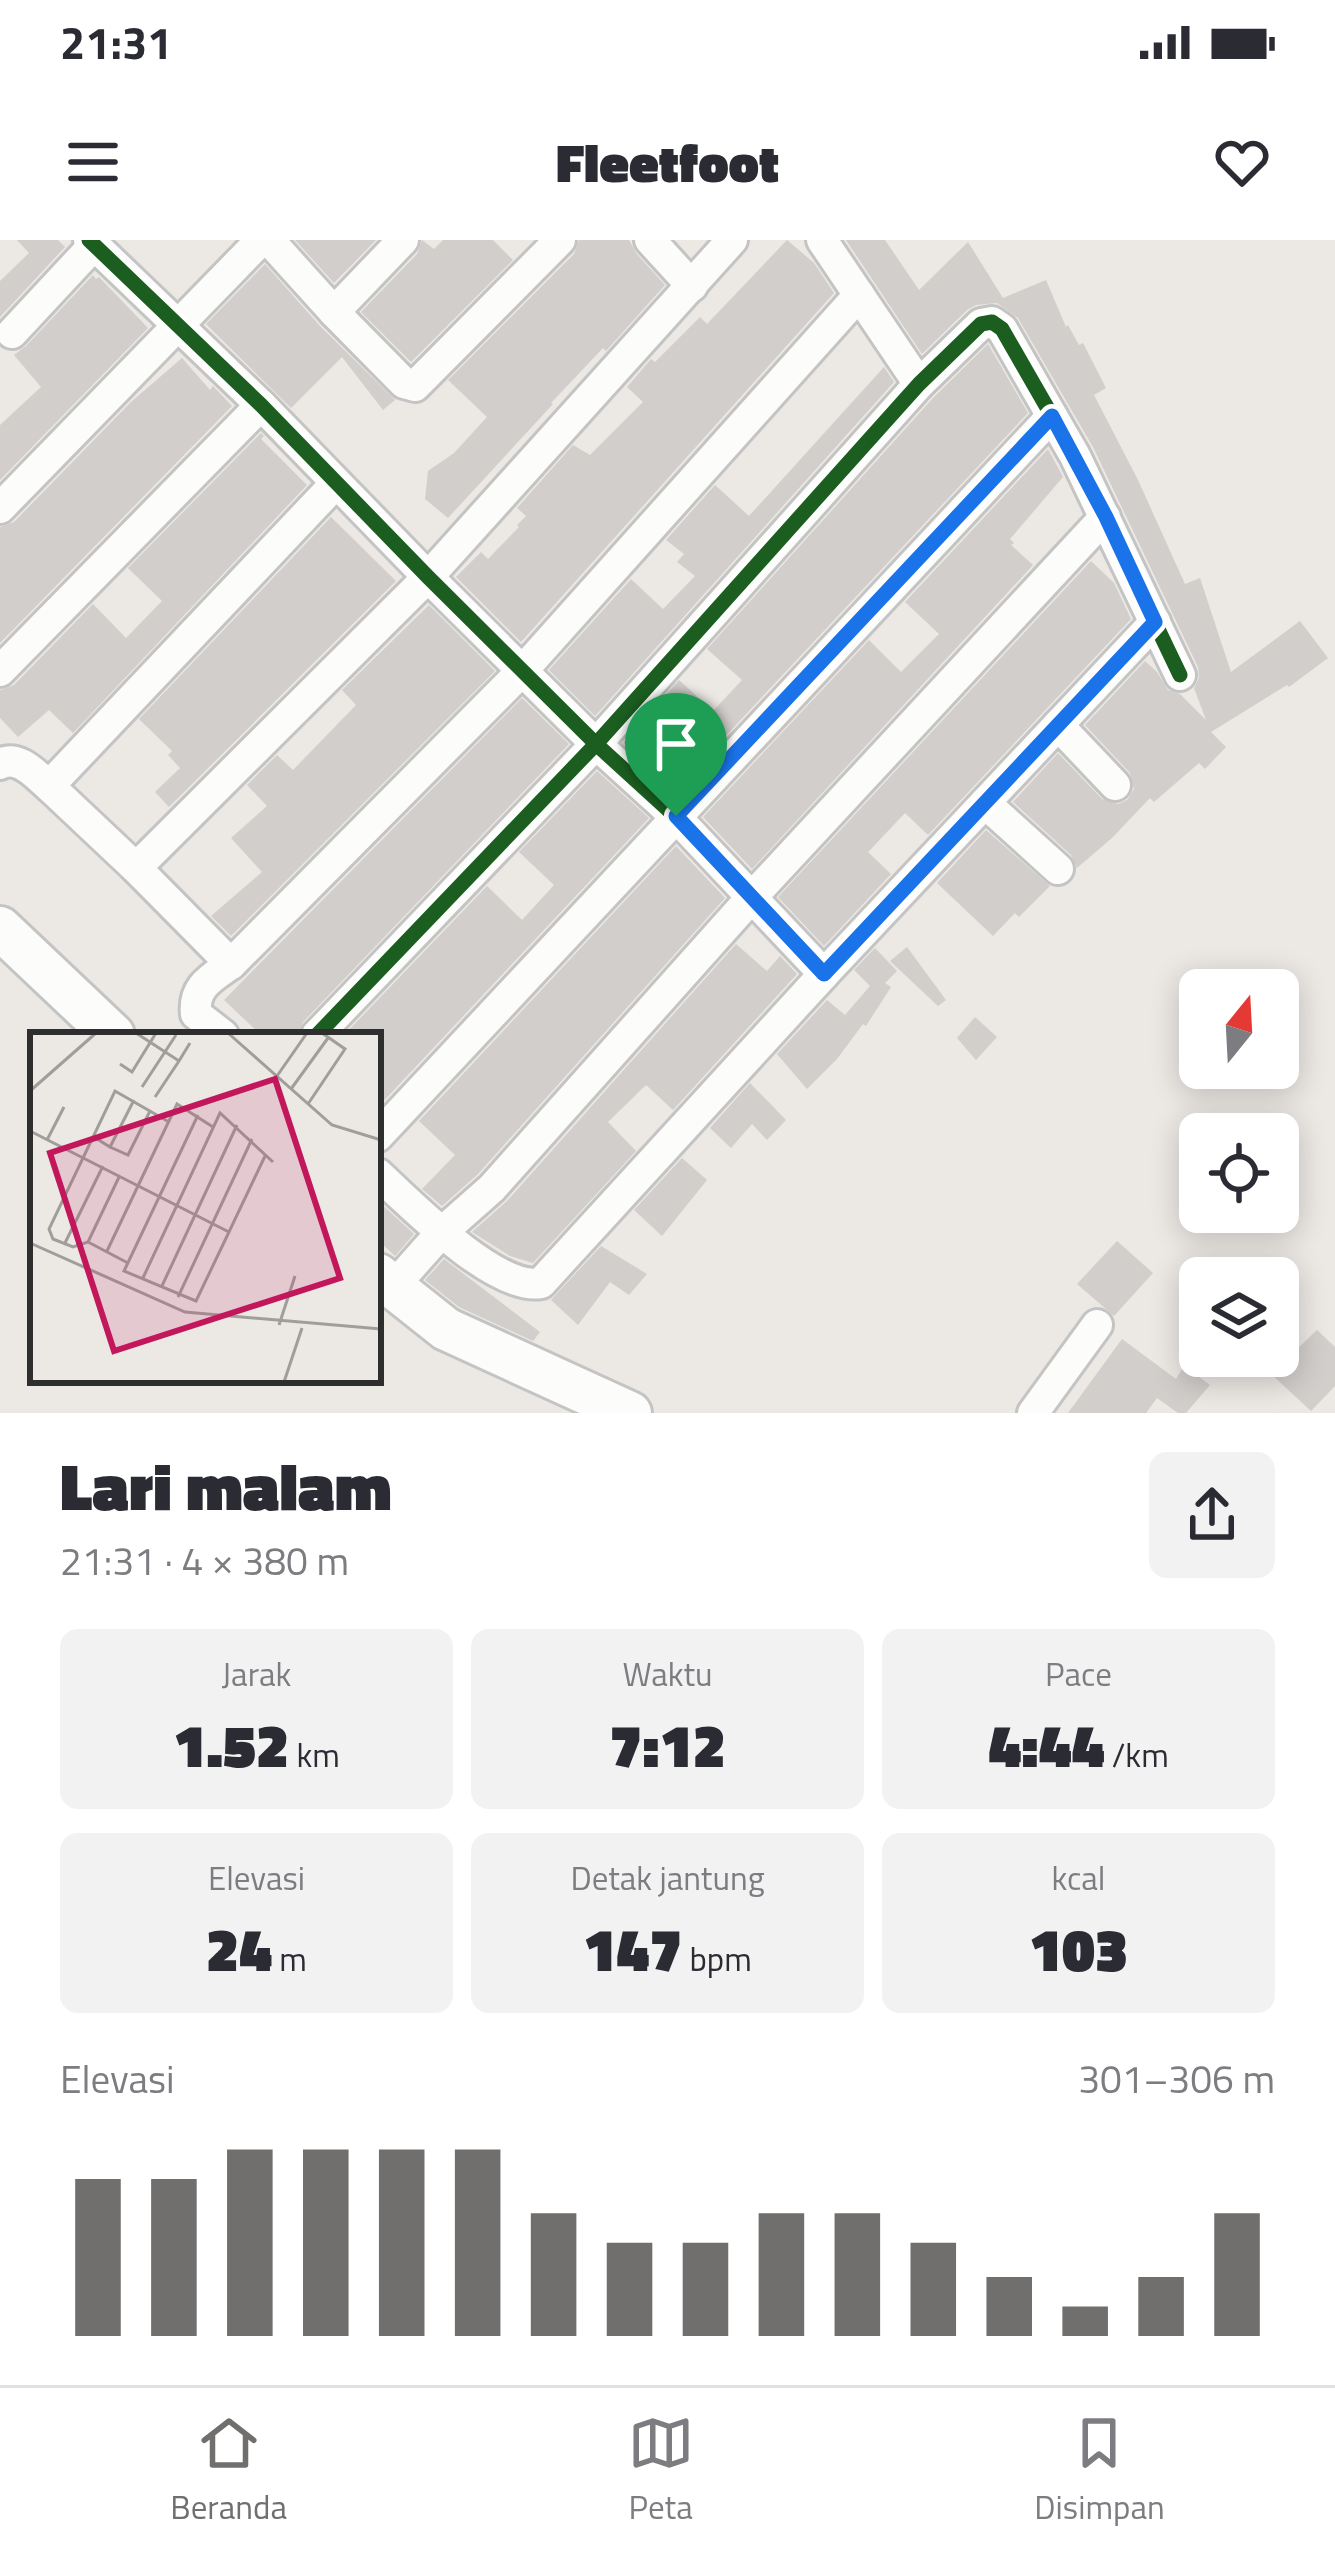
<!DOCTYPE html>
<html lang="id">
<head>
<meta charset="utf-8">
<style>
	:root { --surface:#fff; --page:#f2f2f3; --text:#2b2b33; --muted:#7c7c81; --line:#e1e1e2; --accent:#706f6e }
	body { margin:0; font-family:"Titillium Web",sans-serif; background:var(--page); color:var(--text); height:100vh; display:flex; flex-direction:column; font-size:45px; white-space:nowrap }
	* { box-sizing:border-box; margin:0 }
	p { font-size:39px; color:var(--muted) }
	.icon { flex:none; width:66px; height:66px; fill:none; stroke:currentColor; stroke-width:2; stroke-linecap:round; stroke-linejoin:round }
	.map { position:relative; height:1173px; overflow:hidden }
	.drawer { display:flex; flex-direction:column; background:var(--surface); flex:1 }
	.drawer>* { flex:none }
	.needle { width:78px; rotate:18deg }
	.fabs { position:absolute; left:1179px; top:729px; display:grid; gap:24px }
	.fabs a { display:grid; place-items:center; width:120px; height:120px; border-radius:18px; background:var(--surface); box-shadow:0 6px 30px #0003; font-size:60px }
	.pin { position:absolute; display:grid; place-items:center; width:102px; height:102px; color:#fff; margin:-123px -51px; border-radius:50% 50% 50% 0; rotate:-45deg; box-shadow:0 0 12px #0007 }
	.pin .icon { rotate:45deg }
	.round { display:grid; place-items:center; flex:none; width:126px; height:126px; border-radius:18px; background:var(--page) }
	.summary { display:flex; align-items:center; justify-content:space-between; height:204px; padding:0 60px }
	h1 { font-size:66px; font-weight:800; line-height:90px }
	.metrics { display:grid; grid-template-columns:repeat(3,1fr); gap:18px; height:204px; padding:12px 60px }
	.metrics div { display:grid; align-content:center; border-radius:18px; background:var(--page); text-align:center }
	.metrics b { font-size:60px; font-weight:800 }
	.metrics small { font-size:33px; font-weight:400 }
	.metrics p { font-size:33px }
	.chart { height:336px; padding:24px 60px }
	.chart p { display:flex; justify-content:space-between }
	.chart svg { width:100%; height:216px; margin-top:12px; stroke:var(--accent); stroke-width:6 }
	.status { display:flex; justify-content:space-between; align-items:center; height:84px; padding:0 60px; background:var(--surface); direction:ltr }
	.status svg { height:33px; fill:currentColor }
	header { display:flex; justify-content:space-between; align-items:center; height:156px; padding:0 60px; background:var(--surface); font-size:54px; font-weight:800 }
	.tab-bar { display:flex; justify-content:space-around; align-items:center; height:168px; border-top:3px solid var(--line); background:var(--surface); font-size:33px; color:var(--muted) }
	.tab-bar a { display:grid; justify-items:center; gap:6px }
	.tab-bar .active { color:var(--accent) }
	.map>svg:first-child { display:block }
</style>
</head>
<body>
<div class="status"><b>21:31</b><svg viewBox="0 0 49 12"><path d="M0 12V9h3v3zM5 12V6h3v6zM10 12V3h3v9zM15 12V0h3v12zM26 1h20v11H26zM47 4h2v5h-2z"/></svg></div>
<header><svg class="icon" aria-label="menu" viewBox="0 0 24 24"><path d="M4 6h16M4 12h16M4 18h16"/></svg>Fleetfoot<svg class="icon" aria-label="heart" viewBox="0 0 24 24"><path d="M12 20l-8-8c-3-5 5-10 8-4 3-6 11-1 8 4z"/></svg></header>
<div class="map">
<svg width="1335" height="1173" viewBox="0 0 1335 1173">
	<rect width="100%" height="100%" fill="#ece8e4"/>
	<g fill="#d1cecb">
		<polygon points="17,0 58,0 65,7 0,77 0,41 29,13"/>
		<polygon points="295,0 376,0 334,43"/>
		<polygon points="422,0 434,9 443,0 493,0 513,20 411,122 361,72 417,14"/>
		<polygon points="579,0 629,0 636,13 665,45 606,111 603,108 551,163 553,164 448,278 425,259 428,231 454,213 487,177 448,140 574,14"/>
		<polygon points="787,0 814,23 834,53 521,402 456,337 481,312 488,319 519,287 517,285 526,276 517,268 573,205 590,215 643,162 627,147 651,119 655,122 700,77 707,84"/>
		<polygon points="846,0 885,0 919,50 968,2 1003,58 1046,40 1066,87 1068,85 1079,105 1083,103 1106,148 1094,155 1138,240 1185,344 1200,338 1231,432 1300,381 1328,418 1289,447 1287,445 1211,492 1226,507 1205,529 1199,523 1154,562 1150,558 1112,598 1077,628 1071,615 1013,562 1058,513 1102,559 1118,564 1127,560 1134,549 1130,533 1085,485 1145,421 1157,432 1168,450 1180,454 1206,480 1194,448 1199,438 1198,427 1093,207 1018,78 997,63 976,65 967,70 922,114"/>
		<polygon points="265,24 320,86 395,160 383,170 342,117 291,168 206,84"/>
		<polygon points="93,35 96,39 99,37 148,88 0,240 0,185 41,147 14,115 26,106"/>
		<polygon points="988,104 1028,173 675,550 623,503 679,440 713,471 742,440 707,409 933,158"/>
		<polygon points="182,118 210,150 213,146 232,166 0,403 0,287 14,282 131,162"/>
		<polygon points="884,127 894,142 595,476 549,430 631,339 663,369 695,336 677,322 684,314 666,300 715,245 749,276"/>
		<polygon points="261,193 264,196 261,199 307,245 73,493 49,470 18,497 0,478 0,450 14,445 93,364 126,398 162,361 128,328"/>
		<polygon points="1048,209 1063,237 1010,299 1014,303 1011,305 1033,325 752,629 703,577 869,400 901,432 939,394 905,362"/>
		<polygon points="331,277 396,341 169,567 155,552 180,528 168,515 172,511 139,479"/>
		<polygon points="1091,321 1114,343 1131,379 928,595 905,573 871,609 868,612 891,634 824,706 778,657"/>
		<polygon points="429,365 495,431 231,696 211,676 262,632 231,598 267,566 247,545 277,515 293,530 356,465 342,450"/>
		<polygon points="522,458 569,504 303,782 298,795 261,795 224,760"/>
		<polygon points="597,531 649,578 378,867 378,795 344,795 487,646 522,680 554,645 519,612"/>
		<polygon points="986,590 1050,646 1019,677 1015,673 993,696 937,643"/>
		<polygon points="676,606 725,658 478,934 442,966 422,949 455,915 419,881"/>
		<polygon points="736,704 767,731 780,716 797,734 673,870 646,845 608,882 636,911 533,1023 510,1016 472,992 507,961"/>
		<polygon points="907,707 946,760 938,766 890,721"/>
		<polygon points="875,708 897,731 885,743 891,747 866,786 863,784 837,819 807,849 777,814 827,760 845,775 870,746 854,730"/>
		<polygon points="975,777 997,797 976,820 957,798"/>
		<polygon points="750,843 786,880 767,900 752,884 731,908 710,888"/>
		<polygon points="682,918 707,940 662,996 634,970"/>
		<polygon points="378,961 414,994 395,1016 378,1000"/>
		<polygon points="1117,1001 1153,1033 1114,1076 1077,1044"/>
		<polygon points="601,1006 647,1034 629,1055 610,1042 578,1085 551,1060"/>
		<polygon points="444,1019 540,1092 533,1101 459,1067 425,1040"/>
		<polygon points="1317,1090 1335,1107 1335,1146 1311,1171 1271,1134"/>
		<polygon points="1122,1099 1176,1139 1184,1126 1210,1145 1186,1173 1178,1173 1157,1158 1146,1173 1068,1173"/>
	</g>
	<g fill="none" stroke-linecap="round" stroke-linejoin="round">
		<defs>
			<g id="street">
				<polyline points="89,0 261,165 428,337 596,504 675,576 824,734 1155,382"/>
				<polyline points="269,0 334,72 403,0"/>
				<polyline points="650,0 692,46"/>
				<polyline points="822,0 919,144"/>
				<polyline points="334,72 404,143 415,146 560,0"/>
				<polyline points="12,93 94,5"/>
				<polyline points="0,268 261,0"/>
				<polyline points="0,431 261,165"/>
				<polyline points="1058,485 1115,545"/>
				<path d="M0,524C18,514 35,534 49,546L336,243"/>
				<polyline points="49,546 136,628 231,724"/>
				<polyline points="985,563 1058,629"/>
				<polyline points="136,628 428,337 732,0"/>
				<path d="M223,795L196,774C193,747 211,738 231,724L523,430L859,55"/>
				<polyline points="317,795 596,504 919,144 981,84 992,82 1002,89 1075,216 1180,435"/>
				<polyline points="378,896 1052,176"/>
				<path d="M378,934C410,964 497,1052 541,1043L824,734"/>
				<polyline points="392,1048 440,994 492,948 751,658 1105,277"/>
				<polyline points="1033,1173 1097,1085"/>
			</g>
			<g id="secondary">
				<polyline points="0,688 113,795"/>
				<polyline points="378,1035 446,1089 630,1173"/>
			</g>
		</defs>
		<use href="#street" stroke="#c5c4c5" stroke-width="36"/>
		<use href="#secondary" stroke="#c5c4c5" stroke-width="48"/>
		<use href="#street" stroke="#fcfcfb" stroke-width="30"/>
		<use href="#secondary" stroke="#fcfcfb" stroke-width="42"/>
		<defs>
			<g id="cycleway">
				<polyline points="89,0 261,165 428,337 596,504 675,576 824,734 1155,382"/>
				<polyline points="317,795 596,504 919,144 981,84 992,82 1002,89 1075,216 1180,435"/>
			</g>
		</defs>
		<use href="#cycleway" stroke="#fff" stroke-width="22"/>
		<use href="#cycleway" stroke="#1b5e20" stroke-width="15"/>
	</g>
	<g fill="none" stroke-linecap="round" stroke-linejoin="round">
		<defs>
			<polygon id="route" points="1052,176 1106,277 1155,382 824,734 676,576"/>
		</defs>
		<use href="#route" stroke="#fff" stroke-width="24"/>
		<use href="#route" stroke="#1a73e8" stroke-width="15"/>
	</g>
	<g transform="translate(30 792)">
		<rect width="351" height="351" fill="#ece8e4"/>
		<path fill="none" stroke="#a09e9b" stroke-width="3" d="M106,1L149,29L160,11M198,1L302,93L351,108M90,32L102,40L126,1M247,44L277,1M112,55L146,3M261,57L298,6M0,59L66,1M125,65L149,29M278,72L315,17L292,1M168,83L94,239L166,269L199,200M0,99L199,200L236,122M64,105L80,115L104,68M17,108L34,75M80,115L98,123L120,79M90,143L58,210L43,215L23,207L19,197L85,59L139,90M58,210L98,231M0,211L155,280L351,297M34,213L73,134M77,219L147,72L183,95M112,248L190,81L243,130M131,256L207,93M148,265L222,107M249,293L265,244M254,350L272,296"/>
		<path fill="#c2185b" fill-opacity="0.15" stroke="#c2185b" stroke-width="6" d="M245,47L310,246L84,319L20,121Z"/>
		<rect width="351" height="351" fill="none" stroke="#2e2e2e" stroke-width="6"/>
	</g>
</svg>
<div class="fabs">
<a><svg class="needle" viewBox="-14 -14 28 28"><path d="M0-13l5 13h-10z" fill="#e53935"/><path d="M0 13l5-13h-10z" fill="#7c7c81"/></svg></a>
<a><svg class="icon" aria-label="locate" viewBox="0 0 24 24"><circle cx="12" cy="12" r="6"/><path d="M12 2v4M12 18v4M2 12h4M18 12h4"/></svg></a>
<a><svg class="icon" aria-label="layers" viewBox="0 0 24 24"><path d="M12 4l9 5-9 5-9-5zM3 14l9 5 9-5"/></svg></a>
</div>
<div class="pin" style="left:676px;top:576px;background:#1e9e55"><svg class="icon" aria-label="arrive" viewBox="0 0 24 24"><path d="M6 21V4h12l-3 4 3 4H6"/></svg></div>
</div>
<section class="drawer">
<div class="summary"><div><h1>Lari malam</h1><p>21:31 · 4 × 380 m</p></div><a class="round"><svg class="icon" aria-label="share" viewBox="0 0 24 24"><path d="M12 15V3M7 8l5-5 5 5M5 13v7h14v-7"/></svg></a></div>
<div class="metrics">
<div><p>Jarak</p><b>1.52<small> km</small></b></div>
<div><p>Waktu</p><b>7:12</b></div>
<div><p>Pace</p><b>4:44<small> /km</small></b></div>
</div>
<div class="metrics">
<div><p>Elevasi</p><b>24<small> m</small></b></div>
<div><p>Detak jantung</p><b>147<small> bpm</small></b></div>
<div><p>kcal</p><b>103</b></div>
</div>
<div class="chart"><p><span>Elevasi</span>301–306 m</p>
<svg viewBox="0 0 160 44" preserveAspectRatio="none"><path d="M5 44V12M15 44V12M25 44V6M35 44V6M45 44V6M55 44V6M65 44V19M75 44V25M85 44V25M95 44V19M105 44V19M115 44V25M125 44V32M135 44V38M145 44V32M155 44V19"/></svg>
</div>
</section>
<nav class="tab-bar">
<a class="active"><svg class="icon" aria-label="home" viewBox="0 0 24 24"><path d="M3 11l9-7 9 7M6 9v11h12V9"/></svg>Beranda</a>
<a><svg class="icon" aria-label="map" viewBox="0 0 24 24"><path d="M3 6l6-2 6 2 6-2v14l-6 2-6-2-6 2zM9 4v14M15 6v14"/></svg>Peta</a>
<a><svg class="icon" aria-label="saved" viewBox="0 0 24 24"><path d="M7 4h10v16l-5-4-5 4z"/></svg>Disimpan</a>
</nav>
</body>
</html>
